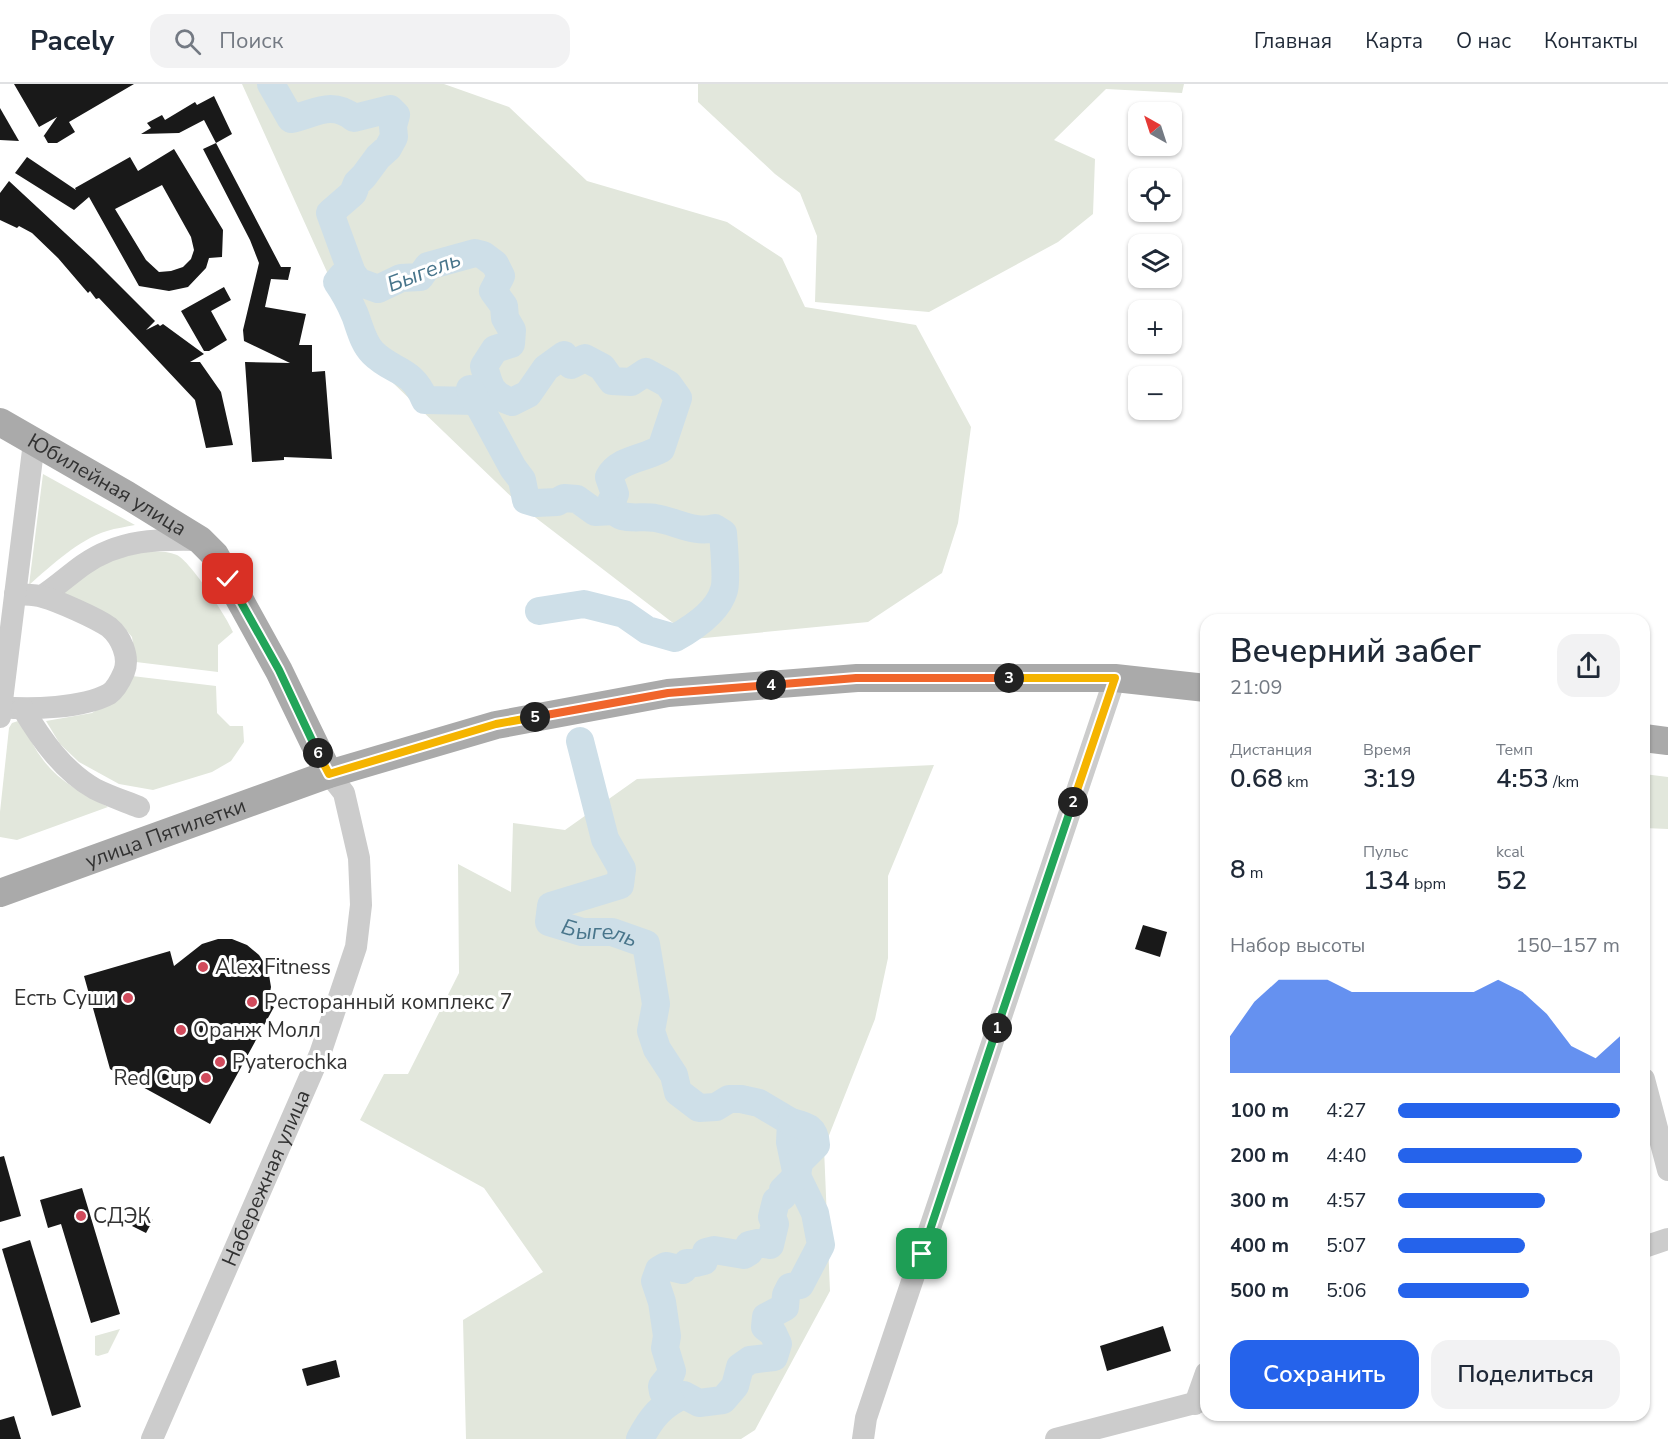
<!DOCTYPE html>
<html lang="ru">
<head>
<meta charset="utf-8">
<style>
	:root { --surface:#fff; --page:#f2f2f3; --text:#1f2937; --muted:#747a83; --line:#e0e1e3; --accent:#2563eb }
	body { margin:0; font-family:"Nunito Sans",sans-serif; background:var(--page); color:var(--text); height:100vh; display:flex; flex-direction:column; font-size:22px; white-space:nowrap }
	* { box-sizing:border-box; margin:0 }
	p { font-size:20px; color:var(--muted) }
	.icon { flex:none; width:33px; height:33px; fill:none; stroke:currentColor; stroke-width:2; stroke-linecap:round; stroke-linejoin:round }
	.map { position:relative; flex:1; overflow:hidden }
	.sheet { position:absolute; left:1200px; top:530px; width:450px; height:807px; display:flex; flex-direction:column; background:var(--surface); border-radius:18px; box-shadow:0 2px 4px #0004 }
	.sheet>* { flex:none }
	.needle { width:39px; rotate:321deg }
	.tools { position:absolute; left:1128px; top:18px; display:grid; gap:12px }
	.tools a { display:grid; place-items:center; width:54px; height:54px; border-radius:12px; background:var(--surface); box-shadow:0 2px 4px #0004; font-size:30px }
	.pin { position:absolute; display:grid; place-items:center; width:51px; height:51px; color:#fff; margin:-26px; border-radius:12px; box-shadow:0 3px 9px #0006 }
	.km { position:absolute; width:30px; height:30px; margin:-15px; border-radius:50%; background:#222; color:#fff; font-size:16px; line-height:30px; text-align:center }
	.round { display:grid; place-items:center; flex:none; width:63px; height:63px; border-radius:18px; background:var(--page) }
	.headline { display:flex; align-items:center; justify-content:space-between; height:102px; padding:0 30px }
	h1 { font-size:33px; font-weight:600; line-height:45px }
	.metrics { display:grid; grid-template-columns:repeat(3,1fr); gap:9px; height:102px; padding:6px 30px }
	.metrics div { display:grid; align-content:center }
	.metrics b { font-size:26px; font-weight:600 }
	.metrics small { font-size:16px; font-weight:400 }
	.metrics p { font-size:16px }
	.chart { height:168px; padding:12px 30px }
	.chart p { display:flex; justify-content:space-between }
	.chart svg { width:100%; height:108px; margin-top:6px; fill:var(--accent); opacity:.7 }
	.primary-button { display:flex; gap:12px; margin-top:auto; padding:12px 30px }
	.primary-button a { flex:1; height:69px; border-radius:18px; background:var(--accent); color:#fff; font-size:24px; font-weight:600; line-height:69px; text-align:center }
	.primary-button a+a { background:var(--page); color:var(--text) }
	ul { padding:0 30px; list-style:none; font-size:20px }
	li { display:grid; grid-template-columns:96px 72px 1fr; align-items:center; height:45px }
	li i { height:15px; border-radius:8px; background:var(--accent) }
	header { display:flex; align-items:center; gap:36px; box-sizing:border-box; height:84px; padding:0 30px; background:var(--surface); border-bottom:2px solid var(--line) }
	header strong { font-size:28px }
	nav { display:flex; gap:33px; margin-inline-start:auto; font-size:21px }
	.search { width:420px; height:54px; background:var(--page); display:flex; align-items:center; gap:15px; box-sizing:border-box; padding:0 21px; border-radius:18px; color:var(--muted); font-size:22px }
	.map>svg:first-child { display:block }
</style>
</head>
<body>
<header>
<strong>Pacely</strong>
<div class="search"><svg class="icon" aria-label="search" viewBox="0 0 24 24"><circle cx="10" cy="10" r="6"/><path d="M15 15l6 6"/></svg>Поиск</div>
<nav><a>Главная</a><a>Карта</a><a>О нас</a><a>Контакты</a></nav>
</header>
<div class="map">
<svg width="1668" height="1355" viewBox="0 0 1668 1355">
	<rect width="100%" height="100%" fill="#fff"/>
	<g fill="#e2e7dc">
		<polygon points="242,0 444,0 509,23 587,97 727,138 782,174 805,223 916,241 971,343 958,439 942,489 868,538 694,555 523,424 365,272"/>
		<polygon points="698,0 1184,0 1182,9 1106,5 1054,56 1095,75 1093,130 1058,158 929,228 815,218 817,152 800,109 775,90 698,18"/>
		<path d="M43,390L135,441C126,443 116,444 107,447C78,456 52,481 29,501Z"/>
		<path d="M130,468C144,468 163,465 177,471C190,477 227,533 233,548L218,561V588L136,578L132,553L122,541L58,510L82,488Z"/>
		<polygon points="132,592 216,602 217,629 230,642 243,642 244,658 231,677 212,688 153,706 119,700 79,678 60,660 46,637 92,629 110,617"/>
		<path d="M18,637C28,648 32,661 41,673C57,697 83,709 108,723L17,756L0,753V728L9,644L12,639Z"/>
		<polygon points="934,681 888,792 888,874 875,935 824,1064 830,1207 755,1346 741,1355 466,1355 463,1236 543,1188 484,1104 360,1036 384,990 408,990 459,889 458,780 511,808 513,739 565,746 637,695"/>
		<polygon points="1644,690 1668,693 1668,745 1644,744"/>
		<polygon points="120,1245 108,1269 98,1272 95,1271 95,1252"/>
	</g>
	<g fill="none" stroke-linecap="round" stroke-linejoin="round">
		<g stroke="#cedfe8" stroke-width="28">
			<path d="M271,0L291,35C315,30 331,16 354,34L390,25L396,31L393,42L394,53L388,64L378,73L364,92L357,99L353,109L330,129L352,189L359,198L378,205L401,194L420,193L428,182L475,169L483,171L495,180L501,192L493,207L504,222L505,234L512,246L511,260L495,265L484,282C489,302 491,311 512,318L528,310L546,284L564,271L571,281L585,274L602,283L612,297L631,298L646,288L668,300L678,314L661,365C643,375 619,375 609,393L615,410L611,418C614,424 616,430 622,432C632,435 645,432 655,434C675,437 695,450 715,444L723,449C724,461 727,497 724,506C718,528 693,544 675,554L647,546L624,530L584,520L539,527"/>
			<path d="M352,189L343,191L337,198C344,208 350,219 355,231C360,244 363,259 373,269C393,289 411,283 425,316L477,317"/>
			<polyline points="471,307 470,305 513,384 522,396 526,416 536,419 557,418 564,414 577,415 595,428 615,427"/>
			<path id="s1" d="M580,657L605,755L622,785L620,801L551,822L549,838L582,848H612L646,860L656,920L651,947L657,965L674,991L678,1008L699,1024L716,1023L729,1015H741L759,1019L791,1038L790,1058L797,1092L815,1129L821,1161L800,1201L790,1203L786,1211L785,1223L766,1233L765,1243L773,1249L778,1260L774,1273L750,1276L740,1283L735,1302L723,1316L699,1319L684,1311C661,1321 651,1334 640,1355"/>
			<path d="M671,1317L663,1308L662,1302L670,1292L672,1287L665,1264L667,1252L662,1218L655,1197L659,1186L666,1182L683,1186L687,1179H696L704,1177L706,1168L714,1166L744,1171L749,1168V1161L758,1159L770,1161L775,1140L772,1133L776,1117L783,1112V1106L797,1092L799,1078L816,1061C815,1043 806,1042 791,1038"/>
		</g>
	</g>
	<g fill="#191919" fill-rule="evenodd">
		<polygon points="14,0 134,0 69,38 75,48 57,59 48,59 44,52 43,53 57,33 39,43"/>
		<polygon points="214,12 232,50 216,59 204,36 179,49 141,50 151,44 147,39 162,31 165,36 195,18 197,21"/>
		<polygon points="0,24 19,57 0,56"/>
		<polygon points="216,59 281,183 291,183 288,196 271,195 265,223 306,230 299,261 312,261 312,288 325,287 332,375 284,373 284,376 252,378 245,278 290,279 244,257 243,246 259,179 250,156 203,65"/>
		<path d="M174,65L223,146L222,173L209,174L206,184L188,203L169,207L139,202L89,113L74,126L15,89L27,73L76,106L75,104L130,73L138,87ZM162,101L191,153L194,166L191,175L183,183L171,187L159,188L146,176L115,125Z"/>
		<polygon points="9,97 93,175 155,237 146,246 158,240 160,242 163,240 204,270 190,278 200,278 221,308 233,361 206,364 195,316 99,214 96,215 90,207 88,209 58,174 32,149 19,142 17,144 0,136 0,109"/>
		<polygon points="224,203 231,216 211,227 227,256 209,267 204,267 181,227"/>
		<polygon points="1143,841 1167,848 1160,873 1135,865"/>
		<polygon points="218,855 232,855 247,861 259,871 268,885 271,903 268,920 274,923 210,1040 110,985 84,892 170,867 174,882 202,860"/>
		<polygon points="4,1072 21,1132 0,1138 0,1073"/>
		<polygon points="82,1104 120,1230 91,1239 61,1140 48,1144 40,1116"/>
		<polygon points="138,1129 153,1136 146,1149 132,1142"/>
		<polygon points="30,1156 81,1323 52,1332 2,1165"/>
		<polygon points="1163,1242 1171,1267 1107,1287 1100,1262"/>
		<polygon points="336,1276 340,1293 307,1302 302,1285"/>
		<polygon points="14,1332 21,1355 0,1355 0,1336"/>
	</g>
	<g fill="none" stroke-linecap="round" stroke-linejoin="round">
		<g stroke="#ccc" stroke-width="22">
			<path d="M42,512C56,503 69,491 83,481C120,455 158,455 200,456"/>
			<path d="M1,623C30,626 83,624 109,610C115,606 121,595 124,588C130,573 121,553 109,543C96,534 58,517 43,513C34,510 24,511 15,510"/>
			<path d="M23,625C41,655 63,687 95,705C109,712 124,717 139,723"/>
			<polyline points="0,633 34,358"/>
			<polyline points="1644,995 1668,1086"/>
			<polyline points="1644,1163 1668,1155"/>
			<polyline points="1195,1320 1206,1289"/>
			<path id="s2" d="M152,1355L320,970L356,863L361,821L359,774L344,709L329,690"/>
			<polyline points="863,1355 866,1334 1115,594"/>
			<polyline points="1056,1355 1206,1316"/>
		</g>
		<g stroke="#aaa" stroke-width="28">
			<path id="s3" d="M0,338L127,411L200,456L215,471L279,587L329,690"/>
			<polyline points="1644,654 1668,657"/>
			<path id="s4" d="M0,809L329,690L496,641L668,609L857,594H1115L1206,604"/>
		</g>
	</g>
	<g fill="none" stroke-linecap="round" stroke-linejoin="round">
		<defs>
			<polyline id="split-1" points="922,1170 997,944"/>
			<polyline id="split-2" points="997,944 1073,718"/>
			<polyline id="split-3" points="1009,594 1115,594 1073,718"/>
			<polyline id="split-4" points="771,601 856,594 1009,594"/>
			<polyline id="split-5" points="535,633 668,609 771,601"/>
			<polyline id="split-6" points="318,669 329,690 496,640 535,633"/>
			<polyline id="split-7" points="228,495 279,586 318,669"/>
		</defs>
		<use href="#split-1" stroke="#fff" stroke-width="12"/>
		<use href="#split-2" stroke="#fff" stroke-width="12"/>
		<use href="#split-3" stroke="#fff" stroke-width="12"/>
		<use href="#split-4" stroke="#fff" stroke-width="12"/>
		<use href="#split-5" stroke="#fff" stroke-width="12"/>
		<use href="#split-6" stroke="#fff" stroke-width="12"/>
		<use href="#split-7" stroke="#fff" stroke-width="12"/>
		<use href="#split-1" stroke="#22a559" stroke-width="8"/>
		<use href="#split-2" stroke="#22a559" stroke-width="8"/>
		<use href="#split-3" stroke="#f5b400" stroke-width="8"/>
		<use href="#split-4" stroke="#f0652b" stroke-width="8"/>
		<use href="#split-5" stroke="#f0652b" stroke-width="8"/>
		<use href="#split-6" stroke="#f5b400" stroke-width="8"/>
		<use href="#split-7" stroke="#22a559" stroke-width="8"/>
	</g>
	<g fill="#d14b5c" stroke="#fff" stroke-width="2">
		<circle cx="203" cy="883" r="6"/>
		<circle cx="128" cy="914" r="6"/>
		<circle cx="252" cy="918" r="6"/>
		<circle cx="181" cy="946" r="6"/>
		<circle cx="220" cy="978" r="6"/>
		<circle cx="206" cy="994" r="6"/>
		<circle cx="81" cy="1132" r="6"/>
	</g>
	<g text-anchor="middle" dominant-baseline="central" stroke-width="6" stroke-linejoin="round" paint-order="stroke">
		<g font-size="21" fill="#323232" stroke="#fff">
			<text stroke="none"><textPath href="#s3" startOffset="124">Юбилейная улица</textPath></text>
			<text stroke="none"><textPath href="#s4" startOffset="176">улица Пятилетки</textPath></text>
			<text stroke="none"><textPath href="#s2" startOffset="285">Набережная улица</textPath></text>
		</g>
		<g font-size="21" fill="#323232" stroke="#fff" text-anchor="start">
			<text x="215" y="883">Alex Fitness</text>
			<text x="116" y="914" text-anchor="end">Есть Суши</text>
			<text x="264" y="918">Ресторанный комплекс 7</text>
			<text x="193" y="946">Оранж Молл</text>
			<text x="232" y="978">Pyaterochka</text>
			<text x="194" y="994" text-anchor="end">Red Cup</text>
			<text x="93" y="1132">СДЭК</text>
		</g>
		<g font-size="22" font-style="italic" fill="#48758b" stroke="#fff">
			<text transform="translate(424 188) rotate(-21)">Быгель</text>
			<text stroke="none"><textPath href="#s1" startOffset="292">Быгель</textPath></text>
		</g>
	</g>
</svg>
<div class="tools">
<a><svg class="needle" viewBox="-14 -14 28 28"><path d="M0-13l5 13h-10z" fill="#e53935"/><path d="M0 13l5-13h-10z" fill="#747a83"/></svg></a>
<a><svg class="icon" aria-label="locate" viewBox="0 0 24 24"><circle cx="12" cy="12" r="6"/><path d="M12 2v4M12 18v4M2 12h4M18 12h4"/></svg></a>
<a><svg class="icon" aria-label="layers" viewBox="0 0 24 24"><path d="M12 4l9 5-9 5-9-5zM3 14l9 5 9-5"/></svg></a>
<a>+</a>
<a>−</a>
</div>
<div class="pin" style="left:922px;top:1170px;background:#1e9e55"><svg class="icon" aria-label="arrive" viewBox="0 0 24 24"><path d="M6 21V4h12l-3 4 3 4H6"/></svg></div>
<div class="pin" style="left:228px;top:495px;background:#d93025"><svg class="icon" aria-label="check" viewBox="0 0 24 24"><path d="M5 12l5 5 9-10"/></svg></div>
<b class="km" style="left:997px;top:944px">1</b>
<b class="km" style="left:1073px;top:718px">2</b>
<b class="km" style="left:1009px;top:594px">3</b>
<b class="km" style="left:771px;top:601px">4</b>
<b class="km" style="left:535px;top:633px">5</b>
<b class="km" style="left:318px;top:669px">6</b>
<section class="sheet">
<div class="headline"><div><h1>Вечерний забег</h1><p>21:09</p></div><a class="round"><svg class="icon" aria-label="share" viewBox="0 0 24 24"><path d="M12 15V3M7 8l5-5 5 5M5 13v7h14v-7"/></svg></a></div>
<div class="metrics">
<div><p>Дистанция</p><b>0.68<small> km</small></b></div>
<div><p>Время</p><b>3:19</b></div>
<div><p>Темп</p><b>4:53<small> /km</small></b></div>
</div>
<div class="metrics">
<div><b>8<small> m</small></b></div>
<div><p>Пульс</p><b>134<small> bpm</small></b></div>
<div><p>kcal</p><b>52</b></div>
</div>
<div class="chart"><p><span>Набор высоты</span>150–157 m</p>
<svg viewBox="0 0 160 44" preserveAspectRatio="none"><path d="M0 44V29L10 15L20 6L30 6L40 6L50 11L60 11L70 11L80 11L90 11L100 11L110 6L120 11L130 20L140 33L150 38L160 29V44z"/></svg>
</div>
<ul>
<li><b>100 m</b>4:27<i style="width:100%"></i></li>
<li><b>200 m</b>4:40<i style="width:83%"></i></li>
<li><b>300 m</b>4:57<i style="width:66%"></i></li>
<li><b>400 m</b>5:07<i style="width:57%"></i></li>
<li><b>500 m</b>5:06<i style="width:59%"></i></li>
</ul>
<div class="primary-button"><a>Сохранить</a><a>Поделиться</a></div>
</section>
</div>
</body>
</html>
